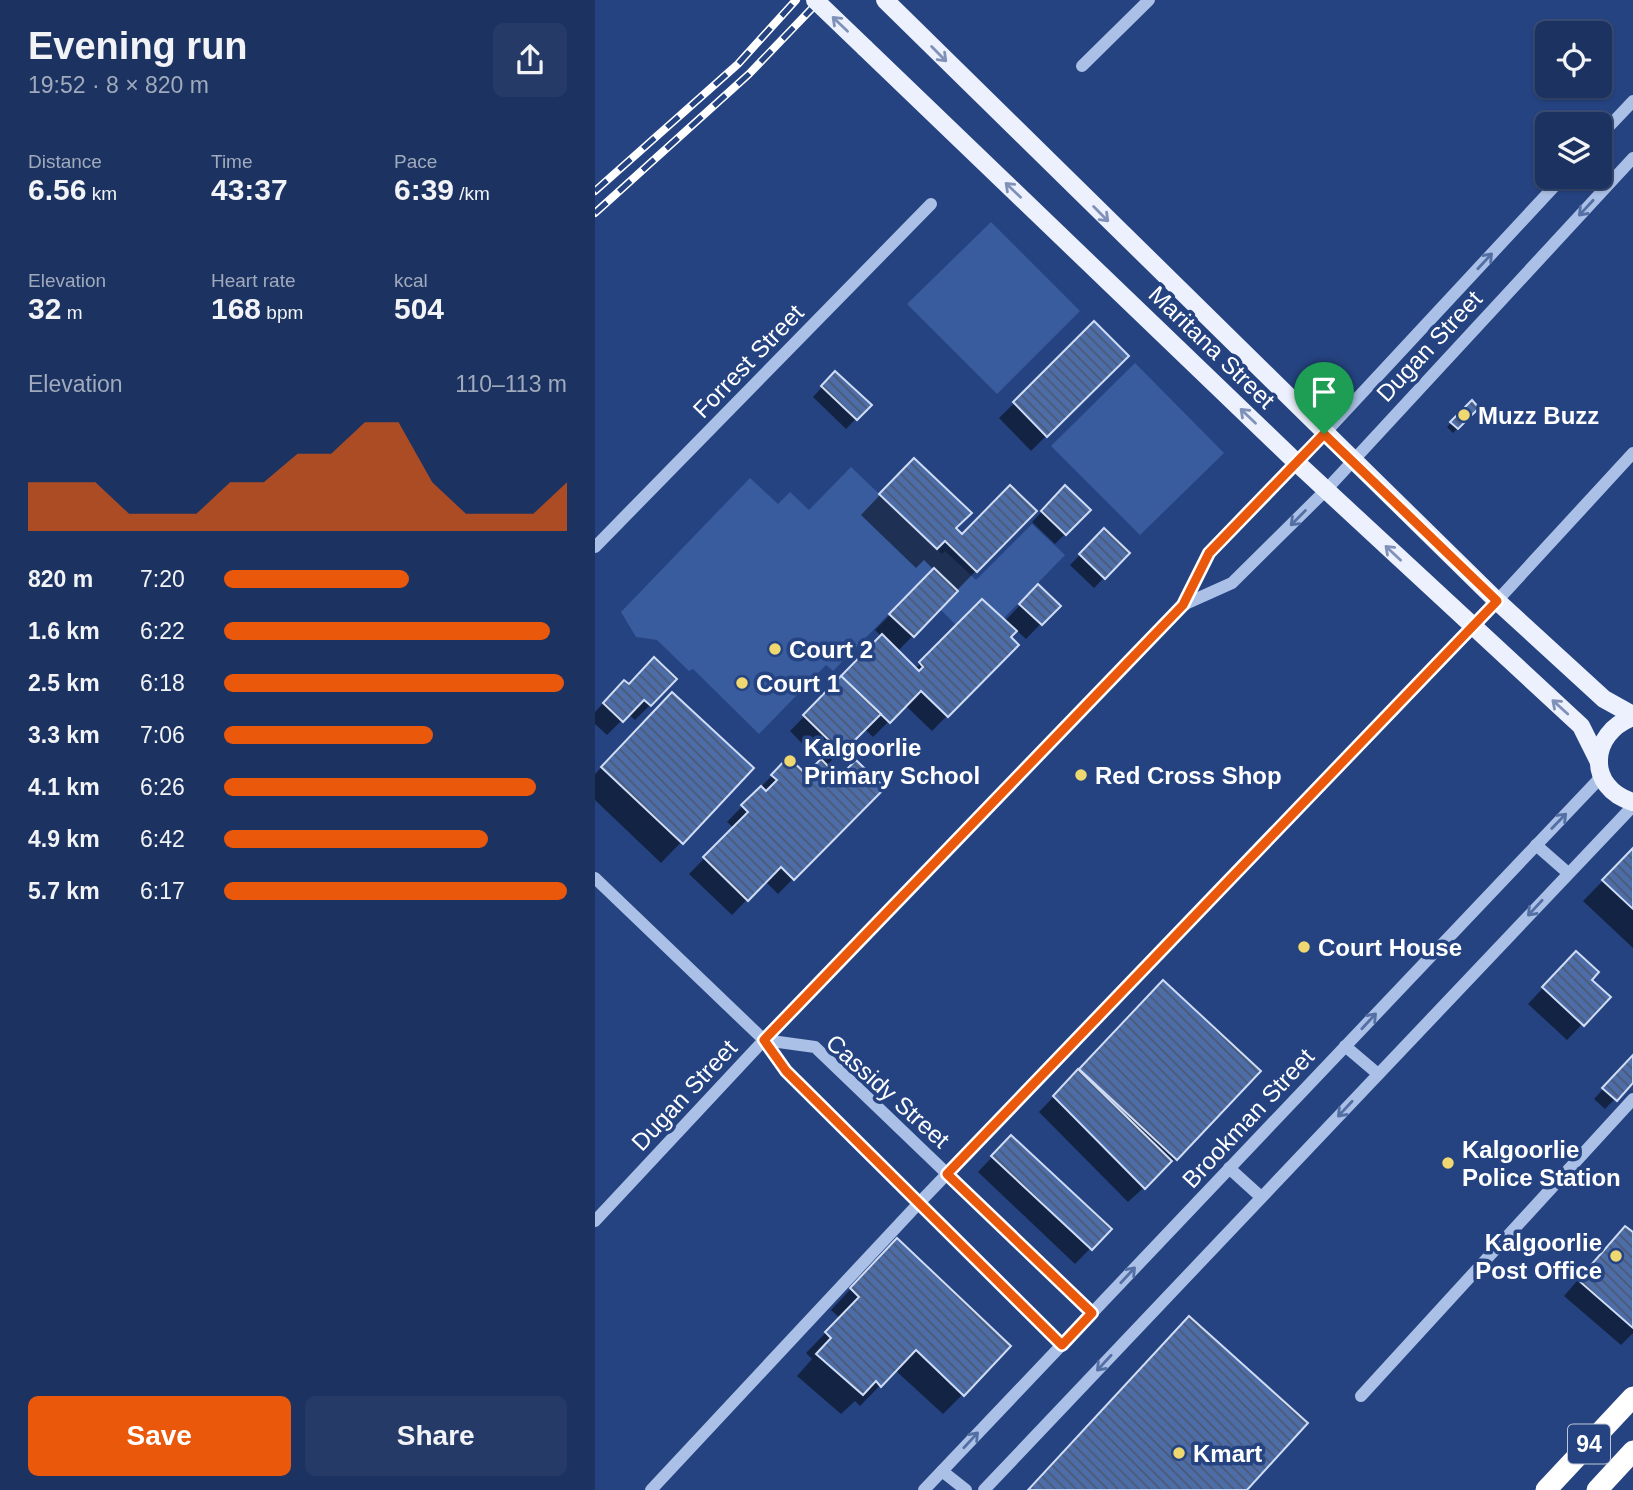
<!DOCTYPE html>
<html lang="en">
<head>
<meta charset="utf-8">
<style>
	:root { --surface:#1c3260; --page:#253a66; --text:#f1f3f6; --muted:#a0aabd; --line:#3a4d75; --accent:#ea580c }
	body { margin:0; font-family:Helvetica,sans-serif; background:var(--page); color:var(--text); height:100vh; display:flex; flex-direction:column; font-size:26px; white-space:nowrap }
	* { box-sizing:border-box; margin:0 }
	p { font-size:23px; color:var(--muted) }
	.icon { flex:none; width:38px; height:38px; fill:none; stroke:currentColor; stroke-width:2; stroke-linecap:round; stroke-linejoin:round }
	.map { position:relative; flex:1; overflow:hidden }
	.drawer { display:flex; flex-direction:column; background:var(--surface); width:595px }
	.drawer>* { flex:none }
	.buttons { position:absolute; left:940px; top:21px; display:grid; gap:14px }
	.buttons a { display:grid; place-items:center; width:77px; height:77px; border-radius:10px; background:var(--surface); box-shadow:0 2px 5px #0004,0 0 0 2px var(--line); font-size:35px }
	.pin { position:absolute; display:grid; place-items:center; width:60px; height:60px; color:#fff; margin:-72px -30px; border-radius:50% 50% 50% 0; rotate:-45deg; box-shadow:0 0 7px #0007 }
	.pin .icon { rotate:45deg }
	.round { display:grid; place-items:center; flex:none; width:74px; height:74px; border-radius:10px; background:var(--page) }
	.overview { display:flex; align-items:center; justify-content:space-between; height:119px; padding:0 28px }
	h1 { font-size:38px; font-weight:700; line-height:52px }
	.stats { display:grid; grid-template-columns:repeat(3,1fr); gap:10px; height:119px; padding:7px 28px }
	.stats div { display:grid; align-content:center }
	.stats b { font-size:30px; font-weight:700 }
	.stats small { font-size:19px; font-weight:400 }
	.stats p { font-size:19px }
	.chart { height:196px; padding:14px 28px }
	.chart p { display:flex; justify-content:space-between }
	.chart svg { width:100%; height:126px; margin-top:7px; fill:var(--accent); opacity:.7 }
	.primary-button { display:flex; gap:14px; margin-top:auto; padding:14px 28px }
	.primary-button a { flex:1; height:80px; border-radius:10px; background:var(--accent); color:#fff; font-size:28px; font-weight:700; line-height:80px; text-align:center }
	.primary-button a+a { background:var(--page); color:var(--text) }
	ul { padding:0 28px; list-style:none; font-size:23px }
	li { display:grid; grid-template-columns:112px 84px 1fr; align-items:center; height:52px }
	li i { height:18px; border-radius:9px; background:var(--accent) }
	main { display:flex; flex:1; min-height:0 }
	.map>svg:first-child { display:block }
</style>
</head>
<body>
<main>
<section class="drawer">
<div class="overview"><div><h1>Evening run</h1><p>19:52 · 8 × 820 m</p></div><a class="round"><svg class="icon" aria-label="share" viewBox="0 0 24 24"><path d="M12 15V3M7 8l5-5 5 5M5 13v7h14v-7"/></svg></a></div>
<div class="stats">
<div><p>Distance</p><b>6.56<small> km</small></b></div>
<div><p>Time</p><b>43:37</b></div>
<div><p>Pace</p><b>6:39<small> /km</small></b></div>
</div>
<div class="stats">
<div><p>Elevation</p><b>32<small> m</small></b></div>
<div><p>Heart rate</p><b>168<small> bpm</small></b></div>
<div><p>kcal</p><b>504</b></div>
</div>
<div class="chart"><p><span>Elevation</span>110–113 m</p>
<svg viewBox="0 0 160 44" preserveAspectRatio="none"><path d="M0 44V27L10 27L20 27L30 38L40 38L50 38L60 27L70 27L80 17L90 17L100 6L110 6L120 27L130 38L140 38L150 38L160 27V44z"/></svg>
</div>
<ul>
<li><b>820 m</b>7:20<i style="width:54%"></i></li>
<li><b>1.6 km</b>6:22<i style="width:95%"></i></li>
<li><b>2.5 km</b>6:18<i style="width:99%"></i></li>
<li><b>3.3 km</b>7:06<i style="width:61%"></i></li>
<li><b>4.1 km</b>6:26<i style="width:91%"></i></li>
<li><b>4.9 km</b>6:42<i style="width:77%"></i></li>
<li><b>5.7 km</b>6:17<i style="width:100%"></i></li>
</ul>
<div class="primary-button"><a>Save</a><a>Share</a></div>
</section>
<div class="map">
<svg width="1038" height="1490" viewBox="0 0 1038 1490">
	<defs>
		<pattern id="building-back-hatch" width="6" height="6" patternUnits="userSpaceOnUse" patternTransform="scale(1.75)"><rect width="6" height="6" fill="#4d6da9"/><path d="M-1 5l2 2M0 0l6 6M5-1l2 2" fill="none" stroke="#4c5971"/></pattern>
	</defs>
	<rect width="100%" height="100%" fill="#254380"/>
	<g fill="#395c9e">
		<polygon points="396,222 485,311 402,394 312,304"/>
		<polygon points="540,363 629,453 545,535 456,446"/>
		<polygon points="256,467 347,554 350,551 381,580 437,524 470,555 408,619 387,599 361,625 345,609 363,591 339,568 238,671 231,665 164,734 98,669 94,671 62,640 41,637 26,612 155,478 183,504 195,492 214,510"/>
	</g>
	<g fill="#0007">
		<polygon points="499,324 532,356 436,451 404,418"/>
		<polygon points="240,373 274,405 251,429 218,397"/>
		<polygon points="877,403 881,408 858,433 852,427"/>
		<polygon points="299,480 367,536 439,511 302,652 320,669 387,601 409,622 428,602 463,606 431,639 421,630 414,637 422,645 337,731 310,705 278,737 269,728 231,766 244,779 287,788 183,894 170,881 137,915 94,874 139,828 132,822 193,759 211,776 225,762 195,731 287,637 280,630 339,570 329,560 321,568 266,515"/>
		<polygon points="471,487 494,510 460,544 437,522"/>
		<polygon points="510,530 533,553 499,588 475,565"/>
		<polygon points="33,686 55,705 40,720 33,714 12,735 0,724 0,712 14,697"/>
		<polygon points="57,714 156,769 66,863 0,800 0,774"/>
		<polygon points="1038,850 1038,948 988,901"/>
		<polygon points="966,969 1013,997 972,1040 933,1004"/>
		<polygon points="548,1003 663,1071 580,1159 533,1202 444,1112"/>
		<polygon points="1038,1056 1038,1080 1010,1109 999,1099"/>
		<polygon points="416,1137 514,1229 480,1264 383,1172"/>
		<polygon points="1038,1235 1038,1333 1026,1345 969,1296 1015,1243"/>
		<polygon points="282,1261 368,1394 348,1414 300,1370 265,1406 260,1401 246,1414 202,1376 217,1359 211,1353 245,1318 236,1310"/>
	</g>
	<g fill="url(#building-back-hatch)" stroke="#cfdcf5" stroke-width="2">
		<polygon points="499,321 534,356 452,437 418,402"/>
		<polygon points="240,371 277,405 262,420 226,386"/>
		<polygon points="877,400 884,408 863,429 855,422"/>
		<polygon points="319,458 377,513 361,528 367,534 415,485 442,511 382,572 350,541 342,549 284,494"/>
		<polygon points="470,485 496,510 471,535 446,511"/>
		<polygon points="509,528 535,553 510,579 484,554"/>
		<polygon points="339,568 363,591 319,637 294,614"/>
		<polygon points="443,584 466,606 447,625 424,604"/>
		<polygon points="387,599 422,631 416,637 424,645 353,717 326,691 295,723 246,676 287,634 324,671 328,667 324,662"/>
		<polygon points="59,657 82,679 56,706 49,700 28,722 8,703 29,680 34,684"/>
		<polygon points="246,676 286,714 247,753 208,715"/>
		<polygon points="77,692 159,768 88,844 6,767"/>
		<polygon points="193,757 211,774 226,759 244,777 261,760 290,788 199,880 186,867 153,901 108,857 153,812 146,805 166,786 171,791 182,780 176,775"/>
		<polygon points="1038,848 1038,909 1007,880"/>
		<polygon points="981,951 1004,972 997,980 1016,997 989,1026 947,987"/>
		<polygon points="568,980 666,1071 582,1160 484,1069"/>
		<polygon points="1038,1055 1038,1083 1022,1101 1007,1088"/>
		<polygon points="483,1069 577,1161 550,1189 458,1096"/>
		<polygon points="416,1135 517,1229 497,1250 396,1156"/>
		<polygon points="1030,1226 1038,1232 1038,1328 983,1280"/>
		<polygon points="302,1238 416,1346 369,1396 321,1350 286,1387 281,1381 268,1395 221,1354 236,1338 230,1332 264,1297 255,1288"/>
		<polygon points="594,1316 713,1423 652,1490 433,1490"/>
	</g>
	<g fill="none" stroke-linecap="round" stroke-linejoin="round">
		<g stroke="#abc0e6" stroke-width="12">
			<polyline points="487,66 554,0"/>
			<polyline points="1004,137 1038,101"/>
			<polyline points="0,547 336,204"/>
			<polyline points="588,605 637,583 731,490 1038,158"/>
			<polyline points="941,845 973,873"/>
			<polyline points="0,878 169,1040 191,1071 467,1345"/>
			<polyline points="169,1040 220,1047 497,1313"/>
			<polyline points="750,1046 783,1074"/>
			<polyline points="634,1168 666,1197"/>
			<polyline points="0,1221 169,1040 588,605 614,553 702,463 968,177"/>
			<polyline points="766,1396 1038,1099"/>
			<polyline points="347,1471 371,1490"/>
			<polyline points="56,1490 324,1203 877,628 1038,453"/>
			<polyline points="329,1490 1007,776"/>
			<polyline points="389,1490 1038,806"/>
		</g>
		<g stroke="#edf1fd" stroke-width="18">
			<polyline points="290,0 902,601 1009,699 1038,715"/>
			<polyline points="270,48 702,463 986,726 1004,762"/>
			<path d="M1038,717C994,733 991,788 1038,802"/>
		</g>
		<g stroke="#fff" stroke-width="21">
			<polyline points="951,1490 1038,1397"/>
			<polyline points="1002,1490 1038,1451"/>
		</g>
		<defs>
			<g id="rail">
				<polyline points="0,191 143,64 201,0"/>
				<polyline points="0,213 154,74 225,0"/>
			</g>
		</defs>
		<use href="#rail" stroke="#fff" stroke-width="8"/>
		<use href="#rail" stroke="#254380" stroke-width="5" stroke-dasharray="16" stroke-linecap="butt"/>
		<polyline stroke="#edf1fd" stroke-width="18" points="220,0 270,48"/>
	</g>
	<defs><path id="oneway-shaft" d="M-6 0H5M1.5-3L5.5 0L1.5 3" fill="none" stroke-width="1.6" stroke-linecap="round" stroke-linejoin="round" transform="scale(1.75)"/></defs>
	<g stroke="#7f91b8">
		<use href="#oneway-shaft" transform="translate(245 24) rotate(-136)"/>
		<use href="#oneway-shaft" transform="translate(344 54) rotate(45)"/>
		<use href="#oneway-shaft" transform="translate(418 190) rotate(-136)"/>
		<use href="#oneway-shaft" transform="translate(506 214) rotate(45)"/>
		<use href="#oneway-shaft" transform="translate(653 416) rotate(-136)"/>
		<use href="#oneway-shaft" transform="translate(798 553) rotate(-137)"/>
		<use href="#oneway-shaft" transform="translate(965 707) rotate(-138)"/>
	</g>
	<g stroke="#546fa4">
		<use href="#oneway-shaft" transform="translate(991 208) rotate(133)"/>
		<use href="#oneway-shaft" transform="translate(890 261) rotate(-47)"/>
		<use href="#oneway-shaft" transform="translate(703 518) rotate(135)"/>
		<use href="#oneway-shaft" transform="translate(964 821) rotate(-46)"/>
		<use href="#oneway-shaft" transform="translate(940 908) rotate(133)"/>
		<use href="#oneway-shaft" transform="translate(774 1021) rotate(-47)"/>
		<use href="#oneway-shaft" transform="translate(750 1109) rotate(133)"/>
		<use href="#oneway-shaft" transform="translate(533 1275) rotate(-47)"/>
		<use href="#oneway-shaft" transform="translate(509 1363) rotate(133)"/>
		<use href="#oneway-shaft" transform="translate(376 1440) rotate(-47)"/>
	</g>
	<g fill="none" stroke-linecap="round" stroke-linejoin="round">
		<defs>
			<polygon id="route" points="729,434 902,601 352,1174 497,1313 467,1345 191,1071 169,1040 588,605 614,553"/>
		</defs>
		<use href="#route" stroke="#fff" stroke-width="14"/>
		<use href="#route" stroke="#ea580c" stroke-width="9"/>
	</g>
	<g fill="#f0d870" stroke="#254380" stroke-width="2.5">
		<circle cx="869" cy="415" r="7"/>
		<circle cx="180" cy="649" r="7"/>
		<circle cx="147" cy="683" r="7"/>
		<circle cx="195" cy="761" r="7"/>
		<circle cx="486" cy="775" r="7"/>
		<circle cx="709" cy="947" r="7"/>
		<circle cx="853" cy="1163" r="7"/>
		<circle cx="1021" cy="1256" r="7"/>
		<circle cx="584" cy="1453" r="7"/>
	</g>
	<g text-anchor="middle" dominant-baseline="central" stroke-width="7" stroke-linejoin="round" paint-order="stroke">
		<rect fill="#254380" stroke="#bec7d9" stroke-width="2" x="973" y="1424.5" width="42" height="39" rx="5"/>
		<g font-size="23" font-weight="bold" fill="#fff">
			<text x="994" y="1444">94</text>
		</g>
		<g font-size="24" fill="#fff" stroke="#254380">
			<text transform="translate(834 346) rotate(-47)">Dugan Street</text>
			<text transform="translate(617 347) rotate(44)">Maritana Street</text>
			<text transform="translate(153 361) rotate(-46)">Forrest Street</text>
			<text transform="translate(293 1091) rotate(42)">Cassidy Street</text>
			<text transform="translate(89 1095) rotate(-47)">Dugan Street</text>
			<text transform="translate(653 1118) rotate(-47)">Brookman Street</text>
		</g>
		<g font-size="24" font-weight="bold" fill="#fff" stroke="#254380" text-anchor="start">
			<text x="883" y="415">Muzz Buzz</text>
			<text x="194" y="649">Court 2</text>
			<text x="161" y="683">Court 1</text>
			<text x="209" y="747">Kalgoorlie<tspan x="209" dy="28">Primary School</tspan></text>
			<text x="500" y="775">Red Cross Shop</text>
			<text x="723" y="947">Court House</text>
			<text x="867" y="1149">Kalgoorlie<tspan x="867" dy="28">Police Station</tspan></text>
			<text x="1007" y="1242" text-anchor="end">Kalgoorlie<tspan x="1007" dy="28">Post Office</tspan></text>
			<text x="598" y="1453">Kmart</text>
		</g>
	</g>
</svg>
<div class="buttons">
<a><svg class="icon" aria-label="locate" viewBox="0 0 24 24"><circle cx="12" cy="12" r="6"/><path d="M12 2v4M12 18v4M2 12h4M18 12h4"/></svg></a>
<a><svg class="icon" aria-label="layers" viewBox="0 0 24 24"><path d="M12 4l9 5-9 5-9-5zM3 14l9 5 9-5"/></svg></a>
</div>
<div class="pin" style="left:729px;top:434px;background:#1e9e55"><svg class="icon" aria-label="arrive" viewBox="0 0 24 24"><path d="M6 21V4h12l-3 4 3 4H6"/></svg></div>
</div>
</main>
</body>
</html>
